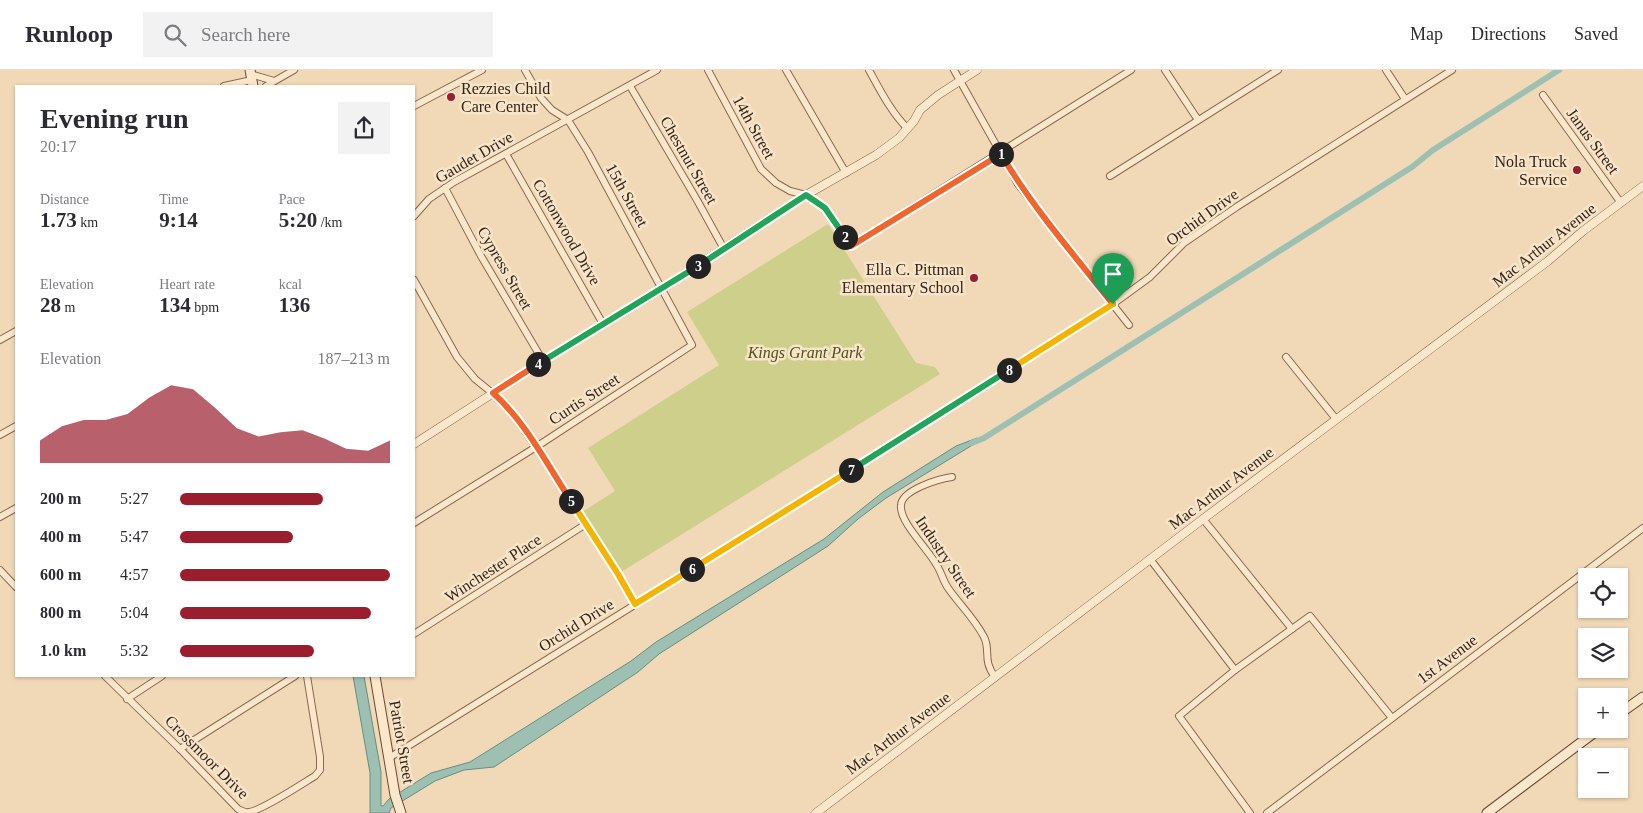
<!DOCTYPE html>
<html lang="en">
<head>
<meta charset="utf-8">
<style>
	:root { --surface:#fff; --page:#f2f2f3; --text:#2b2b33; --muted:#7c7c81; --line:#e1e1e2; --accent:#9b1e2e }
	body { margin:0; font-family:"Times New Roman",serif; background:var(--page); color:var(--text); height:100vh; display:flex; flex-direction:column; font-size:19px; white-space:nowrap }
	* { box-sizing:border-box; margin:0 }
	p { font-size:16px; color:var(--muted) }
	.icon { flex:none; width:28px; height:28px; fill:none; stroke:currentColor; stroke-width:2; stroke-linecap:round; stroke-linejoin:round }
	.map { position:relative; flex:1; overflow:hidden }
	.sheet { position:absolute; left:15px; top:15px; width:400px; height:592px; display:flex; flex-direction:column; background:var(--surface); border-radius:0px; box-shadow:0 1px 4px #0004 }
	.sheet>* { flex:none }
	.controls { position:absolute; left:1578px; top:498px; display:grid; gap:10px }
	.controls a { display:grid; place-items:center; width:50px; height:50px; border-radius:0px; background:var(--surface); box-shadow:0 1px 4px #0004; font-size:25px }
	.pin { position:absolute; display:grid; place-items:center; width:42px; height:42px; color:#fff; margin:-51px -21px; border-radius:50% 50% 50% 0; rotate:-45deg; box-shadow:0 0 5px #0007 }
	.pin .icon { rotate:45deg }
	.km { position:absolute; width:25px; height:25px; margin:-12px; border-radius:50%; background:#222; color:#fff; font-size:14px; line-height:25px; text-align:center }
	.round { display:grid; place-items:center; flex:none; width:52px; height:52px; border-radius:0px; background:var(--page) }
	.summary { display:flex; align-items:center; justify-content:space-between; height:85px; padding:0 25px }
	h1 { font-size:28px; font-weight:700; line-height:38px }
	.figures { display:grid; grid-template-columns:repeat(3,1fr); gap:8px; height:85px; padding:5px 25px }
	.figures div { display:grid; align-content:center }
	.figures b { font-size:21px; font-weight:700 }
	.figures small { font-size:14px; font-weight:400 }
	.figures p { font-size:14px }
	.chart { height:140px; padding:10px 25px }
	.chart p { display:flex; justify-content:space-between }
	.chart svg { width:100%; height:90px; margin-top:5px; fill:var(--accent); opacity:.7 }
	ul { padding:0 25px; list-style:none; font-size:16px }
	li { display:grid; grid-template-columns:80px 60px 1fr; align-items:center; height:38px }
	li i { height:12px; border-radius:6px; background:var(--accent) }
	header { display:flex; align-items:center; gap:30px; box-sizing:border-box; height:70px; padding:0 25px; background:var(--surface); border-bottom:1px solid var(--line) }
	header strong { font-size:24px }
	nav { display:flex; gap:28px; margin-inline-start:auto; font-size:18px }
	.search { width:350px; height:45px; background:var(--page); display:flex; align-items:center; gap:12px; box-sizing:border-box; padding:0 18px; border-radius:0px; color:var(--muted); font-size:19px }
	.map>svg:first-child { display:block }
</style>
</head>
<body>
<header>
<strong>Runloop</strong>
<div class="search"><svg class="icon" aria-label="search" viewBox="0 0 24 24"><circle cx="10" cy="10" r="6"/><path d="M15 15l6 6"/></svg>Search here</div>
<nav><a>Map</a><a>Directions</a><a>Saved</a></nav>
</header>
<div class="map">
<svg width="1643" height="743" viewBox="0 0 1643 743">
	<rect width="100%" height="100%" fill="#f1d9b8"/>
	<polygon fill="#cfcf8c" points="828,154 916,293 935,297 940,304 618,504 579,444 615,421 588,378 719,295 687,242"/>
	<polygon fill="#9dc0b2" stroke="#658e7f" points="977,368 979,371 886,428 858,449 828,476 659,584 638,602 494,697 464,700 435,711 391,738 389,743 370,743 370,703 353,606 364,606 381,702 381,736 383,736 389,729 431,703 470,692 631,591 656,572 824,469 883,422 956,376"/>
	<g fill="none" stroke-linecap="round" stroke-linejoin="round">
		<polyline stroke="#9dc0b2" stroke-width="6" points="972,373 984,368 1412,97 1433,80 1559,0"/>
		<defs>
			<g id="minor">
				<polyline points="708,0 761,99 776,113 790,121 806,125 825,138 851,176 1131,0"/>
				<polyline points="786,0 846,103"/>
				<path d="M869,0C880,20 891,42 907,58"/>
				<polyline points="954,0 1018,114 1129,255"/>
				<polyline points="1165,0 1198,50"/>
				<polyline points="1386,0 1405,29"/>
				<polyline points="250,4 274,11"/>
				<polyline points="224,16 252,10"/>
				<polyline points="266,16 294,0"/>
				<polyline points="630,16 697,130 724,179"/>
				<polyline points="1543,25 1621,133"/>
				<polyline points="414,36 482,0"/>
				<polyline points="506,84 603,254"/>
				<polyline points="1110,106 1278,0"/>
				<polyline points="445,118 481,186 543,291"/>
				<polyline points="414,146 429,129 454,112 657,0"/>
				<polyline points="414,210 457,287 475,309 506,334 536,377 618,504 635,534"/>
				<polyline points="0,270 16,261"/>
				<polyline points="1286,287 1336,349"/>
				<polyline points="0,365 16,356"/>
				<path d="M952,407C938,409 902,420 901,435C899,452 928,479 936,494C941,501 943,511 948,518C959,534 975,549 984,567C991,580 982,590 995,607"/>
				<polyline points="0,447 16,438"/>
				<polyline points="1203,449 1292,559"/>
				<polyline points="414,453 536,377 692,275 588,82 568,50 552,40 541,28 525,0"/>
				<polyline points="1150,489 1235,600"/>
				<polyline points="0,500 16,517"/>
				<polyline points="414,564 586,454"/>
				<path d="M105,606L180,679L238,739C242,741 245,743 249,742C261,741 302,714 315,706L320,700V687L307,606"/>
				<polyline points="127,629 162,606"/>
				<polyline points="180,679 295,606"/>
				<polyline points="389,688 899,370 1113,234 1150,207 1184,173 1238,136 1452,0"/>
				<polyline points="1250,743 1179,646 1235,600 1310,546 1392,648"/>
				<polyline points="1267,743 1643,458"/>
			</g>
			<g id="tertiary">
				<polyline points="414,374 543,291 663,218 806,125 876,85 899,68 914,51 920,40 938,25 977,0"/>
				<polyline points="816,743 1203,449 1548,191 1583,161 1643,116"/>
			</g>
			<g id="secondary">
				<polyline points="250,0 253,16"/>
				<polyline points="375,606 395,725 401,743"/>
				<polyline points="1619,644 1643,627"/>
				<polyline points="1487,743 1599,659"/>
			</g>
		</defs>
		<use href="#minor" stroke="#886852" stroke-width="8"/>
		<use href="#tertiary" stroke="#886852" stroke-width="9"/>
		<use href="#secondary" stroke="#694936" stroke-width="11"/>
		<use href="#minor" stroke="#fce7cb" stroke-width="6"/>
		<use href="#tertiary" stroke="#fce7cb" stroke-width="8"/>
		<use href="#secondary" stroke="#fce7cb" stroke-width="9"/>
	</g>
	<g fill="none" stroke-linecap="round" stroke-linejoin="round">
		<defs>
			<path id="split-1" d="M1001,84C1033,138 1074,185 1113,234"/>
			<polyline id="split-2" points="845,167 851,176 1001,84"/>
			<polyline id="split-3" points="698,196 806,125 825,138 845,167"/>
			<polyline id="split-4" points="538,294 698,196"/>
			<path id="split-5" d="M538,294L493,323C525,351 548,396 571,431"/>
			<polyline id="split-6" points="571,431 618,504 635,534 692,499"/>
			<polyline id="split-7" points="692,499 851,400"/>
			<polyline id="split-8" points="851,400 1009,300"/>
			<polyline id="split-9" points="1009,300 1113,234"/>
		</defs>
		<use href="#split-1" stroke="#fff" stroke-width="10"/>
		<use href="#split-2" stroke="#fff" stroke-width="10"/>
		<use href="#split-3" stroke="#fff" stroke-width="10"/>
		<use href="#split-4" stroke="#fff" stroke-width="10"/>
		<use href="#split-5" stroke="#fff" stroke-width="10"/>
		<use href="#split-6" stroke="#fff" stroke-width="10"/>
		<use href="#split-7" stroke="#fff" stroke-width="10"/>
		<use href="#split-8" stroke="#fff" stroke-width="10"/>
		<use href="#split-9" stroke="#fff" stroke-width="10"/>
		<use href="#split-1" stroke="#f0652b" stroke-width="6"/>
		<use href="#split-2" stroke="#f0652b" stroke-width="6"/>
		<use href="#split-3" stroke="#22a559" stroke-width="6"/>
		<use href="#split-4" stroke="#22a559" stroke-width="6"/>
		<use href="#split-5" stroke="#f0652b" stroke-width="6"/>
		<use href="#split-6" stroke="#f5b400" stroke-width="6"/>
		<use href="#split-7" stroke="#f5b400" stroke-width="6"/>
		<use href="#split-8" stroke="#22a559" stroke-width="6"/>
		<use href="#split-9" stroke="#f5b400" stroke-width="6"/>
	</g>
	<g fill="#9b1e2e" stroke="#f8e4c8" stroke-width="2">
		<circle cx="451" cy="27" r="5"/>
		<circle cx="1577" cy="100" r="5"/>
		<circle cx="974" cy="208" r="5"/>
	</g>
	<g text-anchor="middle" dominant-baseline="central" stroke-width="5" stroke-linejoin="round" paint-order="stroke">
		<g font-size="16" fill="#352319" stroke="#f8e4c8" text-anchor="end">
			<text x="461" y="18" text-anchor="start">Rezzies Child<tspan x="461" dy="18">Care Center</tspan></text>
			<text x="1567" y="91">Nola Truck<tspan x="1567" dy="18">Service</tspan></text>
			<text x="964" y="199">Ella C. Pittman<tspan x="964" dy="18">Elementary School</tspan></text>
		</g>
		<g font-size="16" fill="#352319" stroke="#f8e4c8">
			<text transform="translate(754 57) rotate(61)">14th Street</text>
			<text transform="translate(1593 71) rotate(54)">Janus Street</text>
			<text transform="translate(474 87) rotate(-30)">Gaudet Drive</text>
			<text transform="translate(689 90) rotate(60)">Chestnut Street</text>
			<text transform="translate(627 125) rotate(61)">15th Street</text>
			<text transform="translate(1202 147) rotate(-36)">Orchid Drive</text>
			<text transform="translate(567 162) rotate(60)">Cottonwood Drive</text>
			<text transform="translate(1544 175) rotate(-38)">Mac Arthur Avenue</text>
			<text transform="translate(505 198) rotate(60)">Cypress Street</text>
			<text transform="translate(584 329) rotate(-33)">Curtis Street</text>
			<text transform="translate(1221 418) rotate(-37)">Mac Arthur Avenue</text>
			<text transform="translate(946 487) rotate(56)">Industry Street</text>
			<text transform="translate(493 498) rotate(-33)">Winchester Place</text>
			<text transform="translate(576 555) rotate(-32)">Orchid Drive</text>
			<text transform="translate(1447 589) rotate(-37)">1st Avenue</text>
			<text transform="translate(898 663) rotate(-37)">Mac Arthur Avenue</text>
			<text transform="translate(402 672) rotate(80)">Patriot Street</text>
			<text transform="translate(207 687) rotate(45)">Crossmoor Drive</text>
		</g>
		<g font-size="16" font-style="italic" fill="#4c531e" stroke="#f8e4c8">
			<text x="805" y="282">Kings Grant Park</text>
		</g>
	</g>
</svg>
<div class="controls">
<a><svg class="icon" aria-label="locate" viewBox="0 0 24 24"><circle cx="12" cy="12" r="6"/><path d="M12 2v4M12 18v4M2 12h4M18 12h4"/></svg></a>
<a><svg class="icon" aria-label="layers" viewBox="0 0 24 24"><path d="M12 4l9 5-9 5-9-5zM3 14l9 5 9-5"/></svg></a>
<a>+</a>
<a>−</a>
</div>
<div class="pin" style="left:1113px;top:234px;background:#1e9e55"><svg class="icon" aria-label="arrive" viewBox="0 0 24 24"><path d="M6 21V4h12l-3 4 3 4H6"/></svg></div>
<b class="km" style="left:1001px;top:84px">1</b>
<b class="km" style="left:845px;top:167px">2</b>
<b class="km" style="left:698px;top:196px">3</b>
<b class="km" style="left:538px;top:294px">4</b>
<b class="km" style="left:571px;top:431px">5</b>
<b class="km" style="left:692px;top:499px">6</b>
<b class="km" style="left:851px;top:400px">7</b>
<b class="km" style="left:1009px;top:300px">8</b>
<section class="sheet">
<div class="summary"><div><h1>Evening run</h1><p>20:17</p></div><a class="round"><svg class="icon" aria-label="share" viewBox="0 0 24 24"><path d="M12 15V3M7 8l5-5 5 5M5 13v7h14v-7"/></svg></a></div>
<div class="figures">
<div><p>Distance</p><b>1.73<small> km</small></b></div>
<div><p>Time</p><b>9:14</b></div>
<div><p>Pace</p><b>5:20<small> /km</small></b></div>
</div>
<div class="figures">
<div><p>Elevation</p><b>28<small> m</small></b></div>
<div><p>Heart rate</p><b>134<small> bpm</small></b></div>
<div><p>kcal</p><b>136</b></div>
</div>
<div class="chart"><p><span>Elevation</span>187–213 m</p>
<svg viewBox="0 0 160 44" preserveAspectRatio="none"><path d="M0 44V33L10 26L20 23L30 23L40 20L50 12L60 6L70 8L80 17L90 27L100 31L110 29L120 28L130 32L140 37L150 38L160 33V44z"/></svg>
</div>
<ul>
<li><b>200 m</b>5:27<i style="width:68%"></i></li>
<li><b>400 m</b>5:47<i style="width:54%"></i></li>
<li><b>600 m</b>4:57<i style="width:100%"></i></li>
<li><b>800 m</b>5:04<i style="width:91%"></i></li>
<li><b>1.0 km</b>5:32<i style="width:64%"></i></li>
</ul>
</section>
</div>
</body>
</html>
